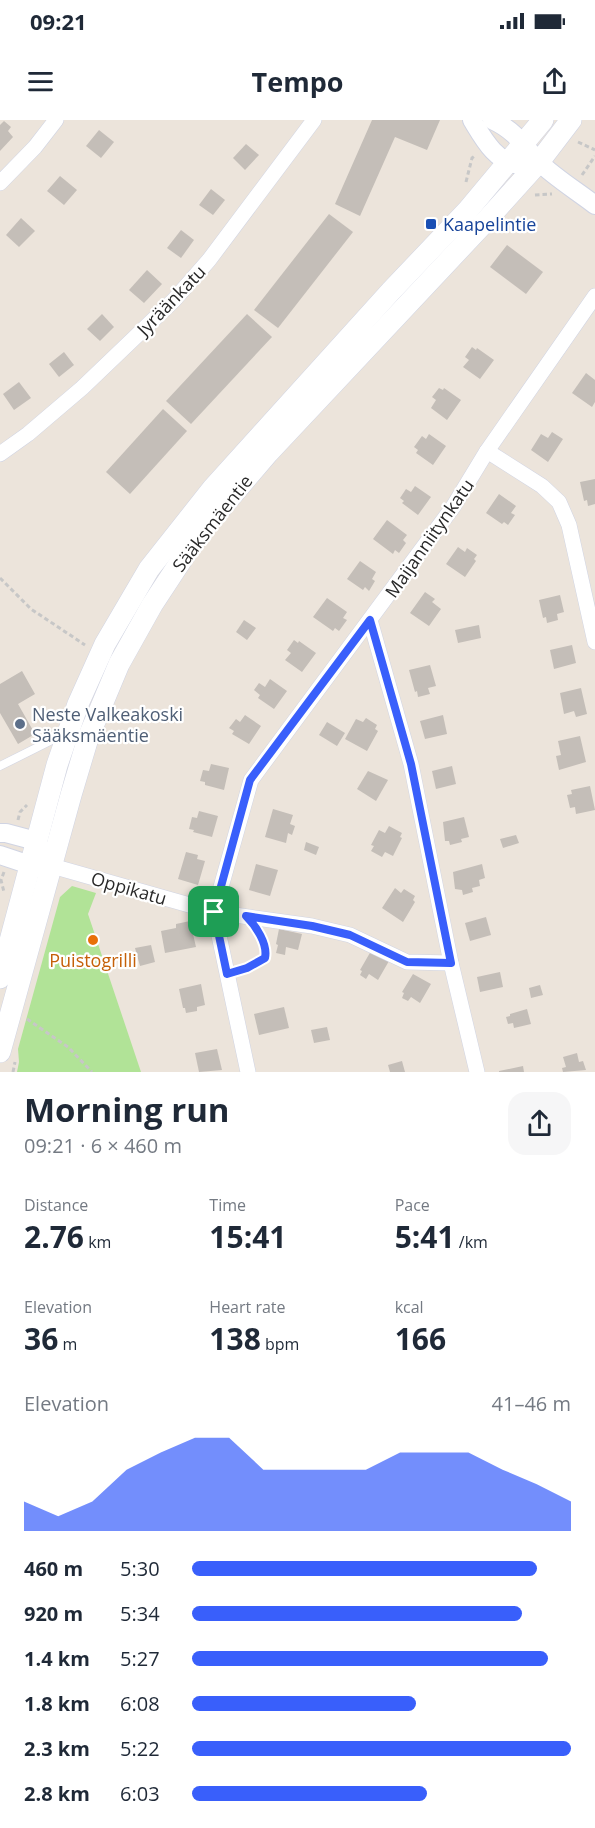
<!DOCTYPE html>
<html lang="en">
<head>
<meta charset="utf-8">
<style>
	:root { --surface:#fff; --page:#f6f6f7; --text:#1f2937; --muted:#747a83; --accent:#395ffb }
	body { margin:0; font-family:"Open Sans",sans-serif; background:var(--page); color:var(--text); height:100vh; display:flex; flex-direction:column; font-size:22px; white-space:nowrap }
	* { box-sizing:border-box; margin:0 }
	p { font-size:20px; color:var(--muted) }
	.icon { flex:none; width:33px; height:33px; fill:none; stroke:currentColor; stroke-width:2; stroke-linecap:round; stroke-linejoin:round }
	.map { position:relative; height:952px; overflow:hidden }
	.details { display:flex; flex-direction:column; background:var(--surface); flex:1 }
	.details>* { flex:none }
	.pin { position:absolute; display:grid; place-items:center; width:51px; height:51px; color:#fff; margin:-26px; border-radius:12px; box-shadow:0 3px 9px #0006 }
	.round { display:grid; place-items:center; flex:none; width:63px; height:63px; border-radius:18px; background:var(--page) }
	.headline { display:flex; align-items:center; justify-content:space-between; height:102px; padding:0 24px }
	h1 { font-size:33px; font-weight:700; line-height:45px }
	.metrics { display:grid; grid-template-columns:repeat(3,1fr); gap:9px; height:102px; padding:6px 24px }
	.metrics div { display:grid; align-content:center }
	.metrics b { font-size:30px; font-weight:700 }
	.metrics small { font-size:16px; font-weight:400 }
	.metrics p { font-size:16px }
	.chart { height:168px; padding:12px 24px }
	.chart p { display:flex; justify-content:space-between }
	.chart svg { width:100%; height:108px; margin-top:6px; fill:var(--accent); opacity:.7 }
	ul { padding:0 24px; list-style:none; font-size:20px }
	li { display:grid; grid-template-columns:96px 72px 1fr; align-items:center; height:45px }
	li i { height:15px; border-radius:8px; background:var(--accent) }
	.status { display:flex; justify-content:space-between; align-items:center; height:42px; padding:0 30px; background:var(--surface); direction:ltr }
	.status svg { height:16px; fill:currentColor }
	header { display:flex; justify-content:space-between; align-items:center; height:78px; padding:0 24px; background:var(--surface); font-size:27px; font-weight:700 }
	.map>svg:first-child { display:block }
</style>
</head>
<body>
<div class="status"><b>09:21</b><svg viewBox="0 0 49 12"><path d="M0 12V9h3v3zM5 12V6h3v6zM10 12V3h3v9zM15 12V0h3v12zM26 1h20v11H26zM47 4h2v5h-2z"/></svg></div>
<header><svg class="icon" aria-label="menu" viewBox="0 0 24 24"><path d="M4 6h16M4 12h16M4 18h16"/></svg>Tempo<svg class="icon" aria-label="share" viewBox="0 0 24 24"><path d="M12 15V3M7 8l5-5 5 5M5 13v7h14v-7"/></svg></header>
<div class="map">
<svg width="595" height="952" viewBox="0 0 595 952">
	<rect width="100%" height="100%" fill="#ece4db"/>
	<polygon fill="#b1e397" points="72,766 96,773 88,794 141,952 17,952 19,942 18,929 60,777"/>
	<g fill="#c4beb8">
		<polygon points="372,0 440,0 427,30 395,17 360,96 335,84"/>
		<polygon points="4,1 11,7 8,11 13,17 0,31 0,5"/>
		<polygon points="99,10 114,22 101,38 86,26"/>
		<polygon points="246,24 259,35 245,50 233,38"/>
		<polygon points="60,56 77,70 64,85 47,71"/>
		<polygon points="211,69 225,80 213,95 199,85"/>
		<polygon points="329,94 353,112 278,208 254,190"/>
		<polygon points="21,98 35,111 19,127 6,115"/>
		<polygon points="181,110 194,120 181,138 167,128"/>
		<polygon points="507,125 543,152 526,174 490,147"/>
		<polygon points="147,150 162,164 144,183 129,170"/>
		<polygon points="102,194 114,207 100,221 87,209"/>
		<polygon points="247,194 272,217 191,304 166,281"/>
		<polygon points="472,227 476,230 477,228 494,240 480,259 463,247 469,240 465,237"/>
		<polygon points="64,232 74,245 59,257 49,244"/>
		<polygon points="586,253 595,260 595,282 592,287 572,273"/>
		<polygon points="19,262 31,278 14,290 3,274"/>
		<polygon points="439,268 443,270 444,268 461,280 447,300 431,288 436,280 432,277"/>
		<polygon points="163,289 187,311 130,374 106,352"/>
		<polygon points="552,312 563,319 548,342 531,330 541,314 548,318"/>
		<polygon points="429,314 446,326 433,345 416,333 418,330 414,327 422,316 426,319"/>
		<polygon points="595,359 595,384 588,386 587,380 584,381 580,362"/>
		<polygon points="415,366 431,377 418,395 402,383 404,381 400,378 406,369 411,372"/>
		<polygon points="499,374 516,386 511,393 515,395 508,405 504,402 502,404 486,393"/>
		<polygon points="387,400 407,415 403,420 406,423 399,433 395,430 393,434 373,419"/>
		<polygon points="458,427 465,432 467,428 477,435 474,439 476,441 465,457 446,444"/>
		<polygon points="360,441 376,452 372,459 375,461 369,471 365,467 363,470 347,459"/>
		<polygon points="425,472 435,479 432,482 441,489 429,506 410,493"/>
		<polygon points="560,475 564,492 557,494 558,500 547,503 546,497 543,498 539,480"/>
		<polygon points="327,478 347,492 343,498 347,500 339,511 335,508 333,511 313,497"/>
		<polygon points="244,500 256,508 247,520 236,512"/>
		<polygon points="479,505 481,518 458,523 455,510"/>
		<polygon points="294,520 298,523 299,521 316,533 302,552 285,540 291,533 287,530"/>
		<polygon points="572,525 576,543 554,549 550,530"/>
		<polygon points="430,545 436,566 428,568 430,574 418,577 417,571 415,572 409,550"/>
		<polygon points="22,551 35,574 18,584 35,614 18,624 0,593 0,564"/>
		<polygon points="270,559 287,571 274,589 258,578 260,575 254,570 259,563 265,567"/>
		<polygon points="581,568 587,594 576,597 574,591 564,594 560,573"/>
		<polygon points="245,595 261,606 249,624 232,614 234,611 229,608 236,599 240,602"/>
		<polygon points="443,595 447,614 425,619 420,601"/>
		<polygon points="366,598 377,605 375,609 378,611 367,631 345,619 356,599 363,602"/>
		<polygon points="327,602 345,613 337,626 319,615"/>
		<polygon points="580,616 586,642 559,650 556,636 561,635 558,621"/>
		<polygon points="211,644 229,648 224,670 205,665 205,662 200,661 203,650 209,651"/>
		<polygon points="452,646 456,664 436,669 432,651"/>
		<polygon points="368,651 388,660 376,681 357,669"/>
		<polygon points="590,666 595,690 576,694 575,687 570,688 567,675 572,674 571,670"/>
		<polygon points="273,689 293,695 290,704 295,706 292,715 288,713 286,723 265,717"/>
		<polygon points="199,691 218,696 212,717 193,712 194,710 189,709 192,697 197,698"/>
		<polygon points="464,697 469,717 461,719 462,722 450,725 449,721 445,721 443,702"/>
		<polygon points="389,706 402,713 400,717 402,718 393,736 385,732 382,737 371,731 374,726 371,725 379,710 385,713"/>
		<polygon points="516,715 519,723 503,728 500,719"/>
		<polygon points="306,722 319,727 316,735 304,730"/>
		<polygon points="186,732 198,735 197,739 205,741 198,765 178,759"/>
		<polygon points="256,744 278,750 270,776 249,770"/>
		<polygon points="482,744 485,758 479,760 480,766 472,768 473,772 463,775 462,770 455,769 453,752"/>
		<polygon points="395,768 401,773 404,769 415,776 413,780 415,782 403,802 382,788"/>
		<polygon points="486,797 491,815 470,821 465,803"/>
		<polygon points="190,801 196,827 165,833 161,811 176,808 176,804"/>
		<polygon points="279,809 302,814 298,830 286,827 285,835 276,833 278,825 276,824"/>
		<polygon points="151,825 155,842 140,846 135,828"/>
		<polygon points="371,831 389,841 378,860 369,854 366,859 360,855 362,851 360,850"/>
		<polygon points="500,852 503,867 480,872 477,857"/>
		<polygon points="413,854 431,864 420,883 411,877 408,881 402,878 404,873 402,872"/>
		<polygon points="201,864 205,885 197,887 197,891 186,893 185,888 183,888 179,869"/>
		<polygon points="540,865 543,875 531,878 529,868"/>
		<polygon points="284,887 289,908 259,915 254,894"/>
		<polygon points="527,889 531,904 514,908 513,903 508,904 506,897 510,896 510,894"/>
		<polygon points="327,907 330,920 314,923 311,910"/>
		<polygon points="217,929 222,950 199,952 195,933"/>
		<polygon points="577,933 579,942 583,941 586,950 563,952 562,948 566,947 563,937"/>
		<polygon points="402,941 405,952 390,952 388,945"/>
		<polygon points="523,946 524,952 499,952 499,951"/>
	</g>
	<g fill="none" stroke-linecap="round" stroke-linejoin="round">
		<defs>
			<polyline id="service" points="0,646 64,614"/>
			<g id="minor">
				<polyline points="0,63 35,27 56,0"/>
				<polyline points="487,331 542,366 559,382 569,405 595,522"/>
				<polyline points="0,334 28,314 82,268 174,180 209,140 314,0"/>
				<polyline points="370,500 411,644 451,843 477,952"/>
				<polyline points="52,746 214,792 312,806 350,815 407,842 451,843"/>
				<polyline points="248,952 214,792 251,660 453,387 487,331 595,176"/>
			</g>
			<g id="tertiary">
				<path d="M472,0C483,18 496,43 520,45C526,45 533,43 539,42"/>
				<path d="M492,0C514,10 523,24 538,41C554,57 577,71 595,85"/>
				<polyline points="0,713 6,713 36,721 43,732"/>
				<polyline points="0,735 30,745 44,746"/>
			</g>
			<g id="secondary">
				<polyline points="0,858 57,645 78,584 105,524 149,449 213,368 391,171 468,90 543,0"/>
				<polyline points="0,932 71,675 88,618 119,544 152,485 198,415 268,333 484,103 539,42 571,0"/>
			</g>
		</defs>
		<use href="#service" stroke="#d0d4e3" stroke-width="9"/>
		<use href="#minor" stroke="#d0d4e3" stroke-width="16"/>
		<use href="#tertiary" stroke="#d0d4e3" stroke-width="20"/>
		<use href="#secondary" stroke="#d0d4e3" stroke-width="22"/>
		<g stroke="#c7c7c7" stroke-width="3" stroke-dasharray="4.5 3" stroke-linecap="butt">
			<polyline points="578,22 595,30"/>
			<polyline points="582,55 595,36"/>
			<polyline points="466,62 472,38 476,35"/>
			<polyline points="535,75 552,74"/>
			<polyline points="0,458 31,489 85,525"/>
			<polyline points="18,700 20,692 27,685"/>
			<polyline points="4,752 1,760 4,772"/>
			<polyline points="240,850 265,838 267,832 259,814"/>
			<polyline points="27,899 68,927 92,952"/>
			<polyline points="13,952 15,942"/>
		</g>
		<use href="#service" stroke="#fff" stroke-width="8"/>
		<use href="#minor" stroke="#fff" stroke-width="15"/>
		<use href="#tertiary" stroke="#fff" stroke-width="18"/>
		<use href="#secondary" stroke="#fff" stroke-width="21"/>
	</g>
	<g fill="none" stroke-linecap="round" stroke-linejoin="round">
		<defs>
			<path id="route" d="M370,500L411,644L451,843L407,842L350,815L312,806L246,796C256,806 268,824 265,838L247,848L227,854L214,792L250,660Z"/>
		</defs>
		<use href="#route" stroke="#fff" stroke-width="12"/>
		<use href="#route" stroke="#395ffb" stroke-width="8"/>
	</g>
	<rect fill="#1a4fb4" stroke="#fff" stroke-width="2" x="425" y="98" width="12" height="12" rx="3"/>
	<circle fill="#5c6f8a" stroke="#fff" stroke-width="2" cx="20" cy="604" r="6"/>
	<circle fill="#e8710a" stroke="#fff" stroke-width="2" cx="93" cy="820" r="6"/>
	<g text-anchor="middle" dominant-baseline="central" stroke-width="4.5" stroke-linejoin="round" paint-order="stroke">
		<g font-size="18" fill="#164399" stroke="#fff" text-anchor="start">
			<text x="443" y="104">Kaapelintie</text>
		</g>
		<g font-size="18" fill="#292929" stroke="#fff">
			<text transform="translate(171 180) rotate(-46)">Jyräänkatu</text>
			<text transform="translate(212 403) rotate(-52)">Sääksmäentie</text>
			<text transform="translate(429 418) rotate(-55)">Maijanniitynkatu</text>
			<text transform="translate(129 768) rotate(16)">Oppikatu</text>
		</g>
		<g font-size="18" fill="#4e5e75" stroke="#fff" text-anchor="start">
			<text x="32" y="594">Neste Valkeakoski<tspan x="32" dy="21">Sääksmäentie</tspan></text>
		</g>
		<g font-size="18" fill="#c56008" stroke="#fff">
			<text x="93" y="840">Puistogrilli</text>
		</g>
	</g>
</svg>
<div class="pin" style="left:214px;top:792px;background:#1e9e55"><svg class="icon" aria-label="arrive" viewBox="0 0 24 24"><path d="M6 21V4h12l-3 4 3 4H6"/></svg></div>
</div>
<section class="details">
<div class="headline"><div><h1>Morning run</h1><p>09:21 · 6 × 460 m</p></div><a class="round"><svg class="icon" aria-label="share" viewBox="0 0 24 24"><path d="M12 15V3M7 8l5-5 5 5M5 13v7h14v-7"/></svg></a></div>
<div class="metrics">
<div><p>Distance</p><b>2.76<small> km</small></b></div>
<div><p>Time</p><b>15:41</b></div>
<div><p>Pace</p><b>5:41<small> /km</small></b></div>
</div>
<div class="metrics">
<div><p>Elevation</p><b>36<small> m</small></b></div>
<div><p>Heart rate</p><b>138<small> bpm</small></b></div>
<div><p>kcal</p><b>166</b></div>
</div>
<div class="chart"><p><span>Elevation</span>41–46 m</p>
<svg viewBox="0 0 160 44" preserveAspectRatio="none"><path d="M0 44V32L10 38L20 32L30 19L40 12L50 6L60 6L70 19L80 19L90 19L100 19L110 12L120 12L130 12L140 19L150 25L160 32V44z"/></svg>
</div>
<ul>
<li><b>460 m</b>5:30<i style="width:91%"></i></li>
<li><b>920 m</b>5:34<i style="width:87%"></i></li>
<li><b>1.4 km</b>5:27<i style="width:94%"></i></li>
<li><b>1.8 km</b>6:08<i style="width:59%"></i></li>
<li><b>2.3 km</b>5:22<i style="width:100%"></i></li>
<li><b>2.8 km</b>6:03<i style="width:62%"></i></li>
</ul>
</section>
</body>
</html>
